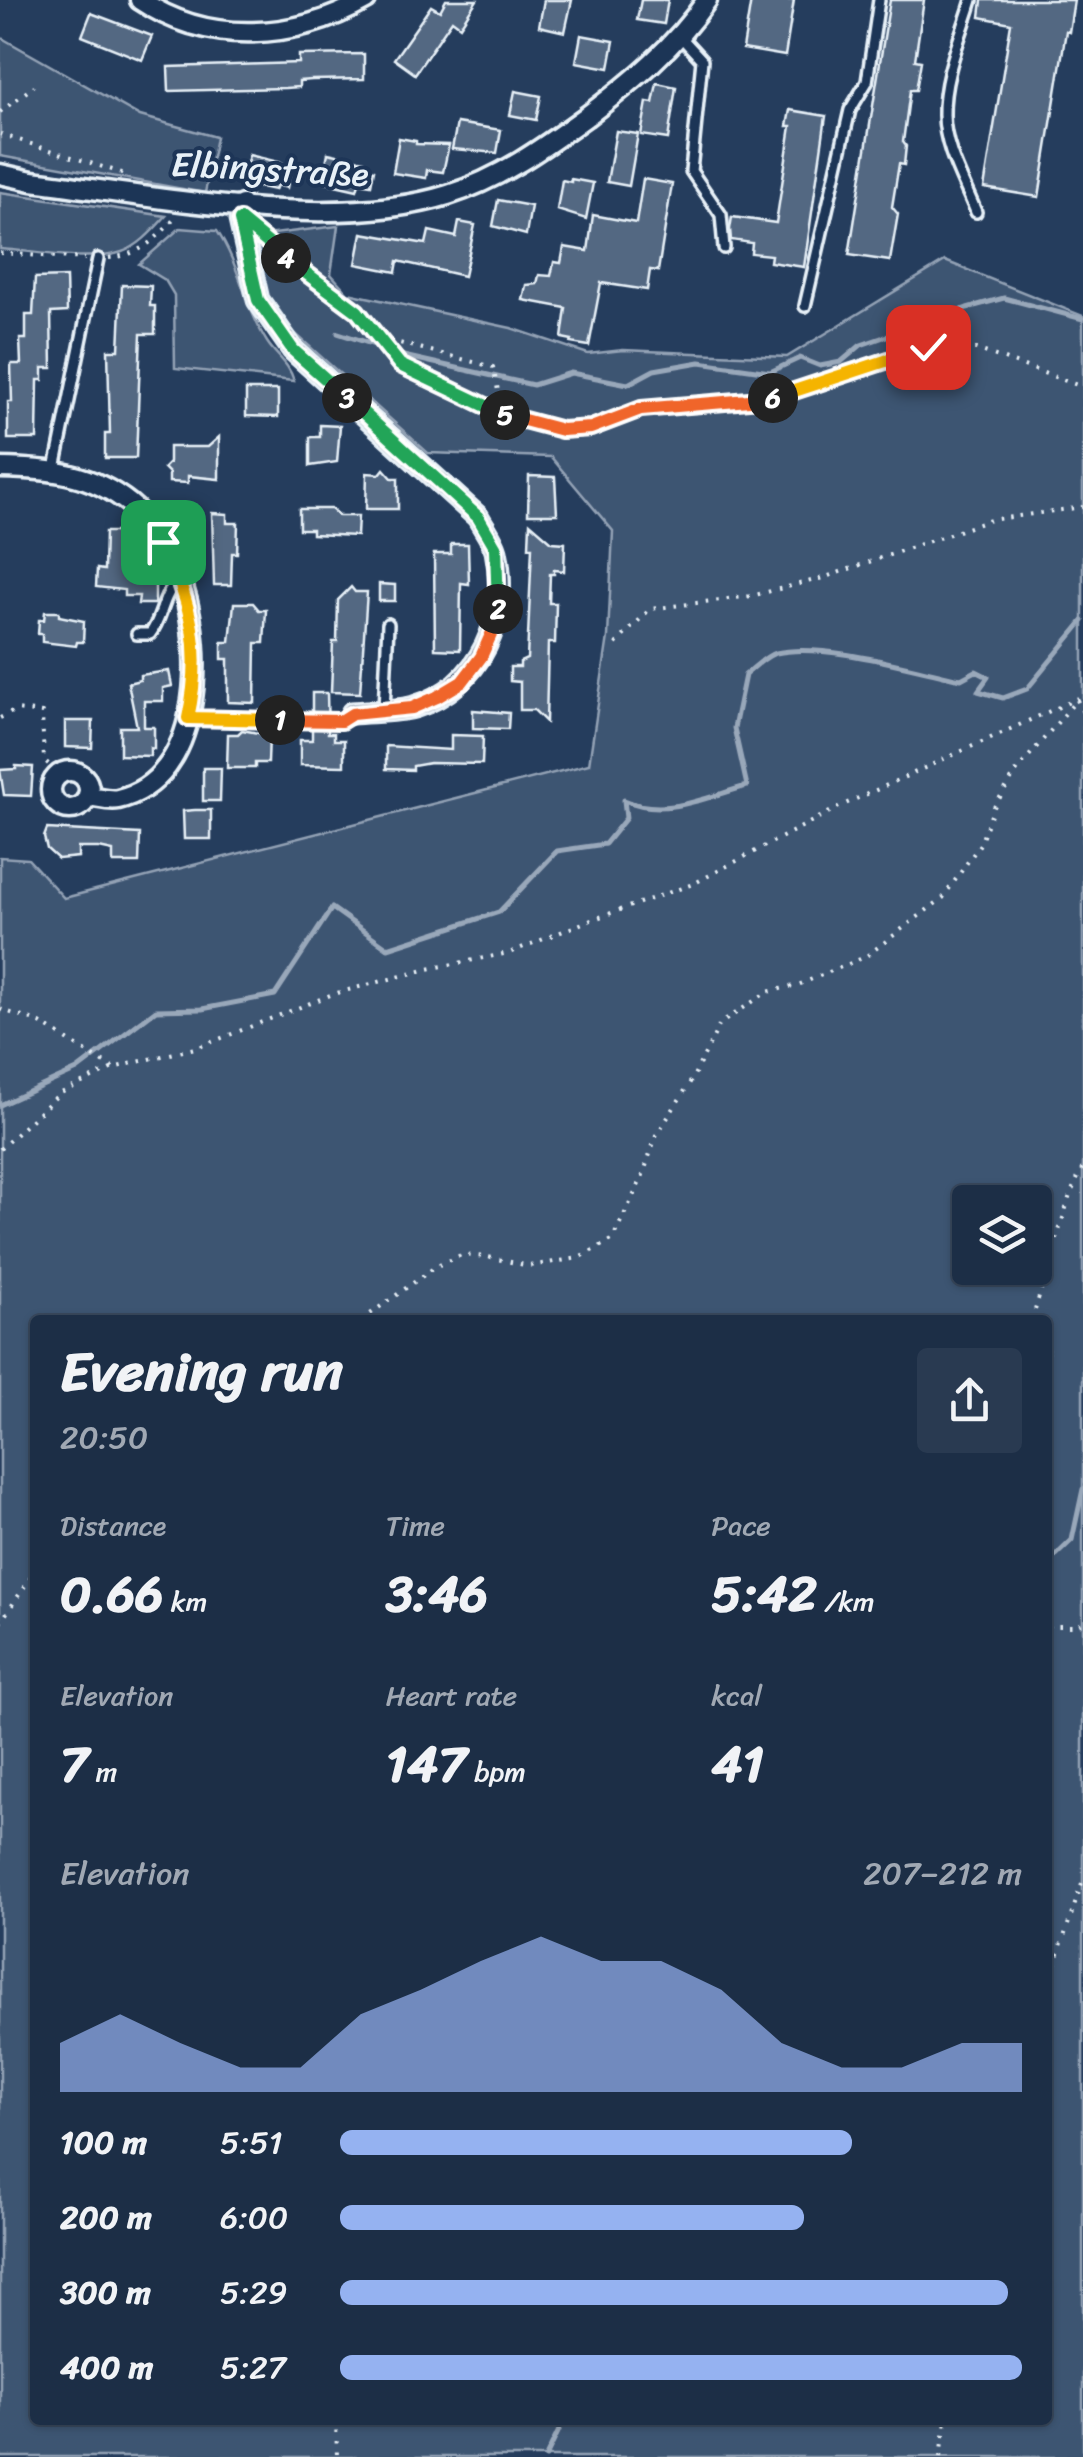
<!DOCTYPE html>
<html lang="en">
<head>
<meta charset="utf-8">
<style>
	:root { --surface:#1c2e46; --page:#293a51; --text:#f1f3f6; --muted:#a0a8b3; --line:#3a4a5f; --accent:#95b2f1 }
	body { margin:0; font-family:Sriracha,sans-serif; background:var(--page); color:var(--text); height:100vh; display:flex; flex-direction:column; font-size:38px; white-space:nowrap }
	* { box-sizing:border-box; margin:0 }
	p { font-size:32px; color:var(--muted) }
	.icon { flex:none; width:55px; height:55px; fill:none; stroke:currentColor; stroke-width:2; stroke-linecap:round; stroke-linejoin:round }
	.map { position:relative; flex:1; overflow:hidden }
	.panel { position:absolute; left:30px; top:1315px; width:1022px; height:1110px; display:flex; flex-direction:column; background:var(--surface); border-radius:10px; box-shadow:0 2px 8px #0004,0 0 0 2px var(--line) }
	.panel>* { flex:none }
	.buttons { position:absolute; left:952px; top:1185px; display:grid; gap:20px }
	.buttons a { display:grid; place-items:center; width:100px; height:100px; border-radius:10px; background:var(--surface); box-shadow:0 2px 8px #0004,0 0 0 2px var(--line); font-size:50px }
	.pin { position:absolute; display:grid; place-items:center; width:85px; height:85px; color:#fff; margin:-42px; border-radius:20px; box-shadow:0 5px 15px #0006 }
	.km { position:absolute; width:50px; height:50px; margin:-25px; border-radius:50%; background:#222; color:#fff; font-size:28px; line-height:50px; text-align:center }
	.round { display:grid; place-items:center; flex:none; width:105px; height:105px; border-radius:10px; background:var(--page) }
	.summary { display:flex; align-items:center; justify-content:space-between; height:170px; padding:0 30px }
	h1 { font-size:55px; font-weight:800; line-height:75px }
	.figures { display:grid; grid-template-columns:repeat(3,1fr); gap:15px; height:170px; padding:10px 30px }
	.figures div { display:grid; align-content:center }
	.figures b { font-size:50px; font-weight:800 }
	.figures small { font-size:28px; font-weight:400 }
	.figures p { font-size:28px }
	.chart { height:280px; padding:20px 30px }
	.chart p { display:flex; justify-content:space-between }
	.chart svg { width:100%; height:180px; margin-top:10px; fill:var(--accent); opacity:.7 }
	ul { padding:0 30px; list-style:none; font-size:32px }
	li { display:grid; grid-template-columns:160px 120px 1fr; align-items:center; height:75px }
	li i { height:25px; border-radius:12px; background:var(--accent) }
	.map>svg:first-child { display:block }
</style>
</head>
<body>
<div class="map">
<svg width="1083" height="2457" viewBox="0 0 1083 2457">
	<rect width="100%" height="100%" fill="#253d5d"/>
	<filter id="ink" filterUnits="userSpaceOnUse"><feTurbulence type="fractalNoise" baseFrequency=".01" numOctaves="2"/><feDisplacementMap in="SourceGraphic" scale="20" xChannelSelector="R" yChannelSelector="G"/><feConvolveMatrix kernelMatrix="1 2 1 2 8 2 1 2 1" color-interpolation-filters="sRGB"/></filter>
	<g filter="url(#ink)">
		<g fill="#3e5472" stroke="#93a2b5" stroke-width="2.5" fill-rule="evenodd">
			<polygon points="0,37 140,116 216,137 205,193 0,156"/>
			<path d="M0,192L166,216C154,229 140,246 122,252C91,263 34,251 0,249Z"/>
			<path d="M338,226L331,274L348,293L511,328L588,354L623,350L787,357L945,261L1083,316V2457H0V857L28,859L64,898L589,764L608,637L613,531L551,457L428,453L258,300L257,236ZM970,1202H1035V1268H970ZM35,1320H1048V2420H35Z"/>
			<path d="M180,228L217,231C240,265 245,307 267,342C276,356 289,363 294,381L175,368L174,295L165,280L139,264Z"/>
		</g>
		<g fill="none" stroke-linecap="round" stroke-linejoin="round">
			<g stroke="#99a8ba" stroke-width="5">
				<polyline points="338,333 372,344"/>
				<polyline points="399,355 533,385 571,373 628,384 654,370 700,362 770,372 800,358 820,366 841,362 861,345 967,308 1004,298 1083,319"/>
				<path d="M0,1105L77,1070L156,1010L202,1009L275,995L332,908L388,948L499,912L557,851L605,844L626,818L624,800C665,818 706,797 747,786L734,728L745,675C754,668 766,655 776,653C823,642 913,669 961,679L976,671L988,677L978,691L1003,698L1027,689L1083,621"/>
				<polyline points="1048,1563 1072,1540 1083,1489"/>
				<polyline points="546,2457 564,2420"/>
			</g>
		</g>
		<g fill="#536782" stroke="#e8f1f8" stroke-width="2.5">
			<polygon points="446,0 477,0 460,26 452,20 415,74 394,59 431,6 440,11"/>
			<polygon points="544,0 572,0 565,32 539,26"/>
			<polygon points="641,0 668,0 664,24 637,20"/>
			<polygon points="751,0 794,0 785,56 743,49"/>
			<polygon points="890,0 924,0 915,60 921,61 916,90 910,90 903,142 906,146 904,165 899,164 892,207 898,214 890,261 849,255"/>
			<polygon points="982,0 1074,0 1069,32 1066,31 1039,197 984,188 1011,23 980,17"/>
			<polygon points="91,13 152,36 142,60 82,36"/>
			<polygon points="581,35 614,41 609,68 576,62"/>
			<polygon points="364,54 364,79 312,80 299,81 299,87 285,88 169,91 168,67 299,63 299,55"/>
			<polygon points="657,83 676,87 668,139 641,135 647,102 653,103"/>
			<polygon points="515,91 541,96 536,120 510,115"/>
			<polygon points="790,110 826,116 804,267 770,262 771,255 751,253 752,243 731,240 730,229 732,217 776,223 791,126 787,126"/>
			<polygon points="457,123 501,130 497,153 452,149"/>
			<polygon points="616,131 638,134 629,186 607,182"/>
			<polygon points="399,138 416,141 416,144 449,145 443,172 427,170 426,178 393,173"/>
			<polygon points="328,153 364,161 362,167 374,170 371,185 359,183 357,190 322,182"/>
			<polygon points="249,155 282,163 280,169 290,172 287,188 277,185 275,190 242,183"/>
			<polygon points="571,179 593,183 586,219 557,210 562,180 571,182"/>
			<polygon points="643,179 672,184 658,271 650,270 647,290 601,283 589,346 571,343 572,340 562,338 566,308 523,300 526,285 537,284 539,275 551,276 554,262 561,263 564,247 588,251 593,215 636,223"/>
			<polygon points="498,200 531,206 526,235 493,226"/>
			<polygon points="459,222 475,225 464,276 398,261 396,272 356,264 362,233 426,244 429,231 456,237"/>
			<polygon points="66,277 67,312 51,313 52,368 43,368 43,380 38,380 37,439 8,439 8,402 12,402 11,364 21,364 20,339 26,339 26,315 33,315 35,278"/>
			<polygon points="122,285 151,286 150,306 155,306 155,334 141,334 136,458 105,458 105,434 110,434 108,350 119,350"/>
			<polygon points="246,390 278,390 278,417 246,416"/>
			<polygon points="320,425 340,426 337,462 310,466 310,437 320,437"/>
			<polygon points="219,437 219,479 188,476 188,483 169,482 169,473 164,468 169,463 169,447 208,447"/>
			<polygon points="384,469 392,478 398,478 398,509 366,509 367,473 380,474"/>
			<polygon points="529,476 555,477 557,514 528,514"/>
			<polygon points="299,509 331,509 339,516 358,516 357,536 312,534 312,529 299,529"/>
			<polygon points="212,513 227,514 227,523 238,523 237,553 232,553 231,585 214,585"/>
			<polygon points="530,523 552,542 565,543 564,571 554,570 554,574 550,574 549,603 556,603 555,643 548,643 546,722 534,710 520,710 520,682 510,681 510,667 520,667 520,662 527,659 532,547 529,547"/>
			<polygon points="105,532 122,532 124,571 155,572 155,604 138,604 139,596 124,596 124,590 96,587 97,569 104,570"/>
			<polygon points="451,544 468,544 469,584 461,583 460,650 435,649 434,554 451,554"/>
			<polygon points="379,584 395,585 395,601 379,601"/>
			<polygon points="351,587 355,592 367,592 360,693 331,692 333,642 337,642 338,600"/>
			<polygon points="234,603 253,603 259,610 266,610 264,643 256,643 255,703 228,702 228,659 222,659 222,642 230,642"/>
			<polygon points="45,612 59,612 59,616 84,621 83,642 77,642 76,646 42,642 42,634 38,634 39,620 44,620"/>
			<polygon points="169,671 172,686 163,688 163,701 144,701 144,727 154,727 154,749 150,748 150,756 120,755 120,727 137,727 128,683 140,680 140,675"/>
			<polygon points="312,693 327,693 328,733 334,733 334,740 344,740 344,766 300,765 300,740 312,740"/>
			<polygon points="473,710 509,713 508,729 473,728"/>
			<polygon points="65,721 93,721 92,748 65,747"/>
			<polygon points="242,730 269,735 268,763 255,763 255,768 227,768 228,734 238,734"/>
			<polygon points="451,735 483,736 482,764 430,763 413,766 413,770 386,769 386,746 451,750"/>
			<polygon points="16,766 33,767 31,796 4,795 0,770 16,769"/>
			<polygon points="203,768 221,768 220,801 203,801"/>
			<polygon points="195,810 211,810 211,839 184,839 183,811"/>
			<polygon points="47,829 140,834 139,863 113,863 113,851 99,848 78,848 78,857 58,859 47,849 44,837"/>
		</g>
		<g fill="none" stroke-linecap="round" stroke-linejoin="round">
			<defs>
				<g id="service">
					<path d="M972,0C961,37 943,76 944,115C944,148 964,182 976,212"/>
					<polyline points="679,35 702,60 691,171 721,215 724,248"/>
					<polyline points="805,306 850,110 867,82 879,0"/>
					<polyline points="55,469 98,259"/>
					<path d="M137,634H150C164,616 161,595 180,579"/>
					<polyline points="384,710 388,624"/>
				</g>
				<g id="minor">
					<path d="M140,0C208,46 296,40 366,0"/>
					<path d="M0,174L32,181C155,196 330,232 448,195C500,179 544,147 587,116C632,82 675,47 707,0"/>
					<path d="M242,205L240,220L258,300L293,350L478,517C484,528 493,540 496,551C510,617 482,686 414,707C395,712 372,711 352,713"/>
					<path d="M0,468C49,469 90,472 130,504C154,524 174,557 183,587C204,652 203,779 118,799C109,801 98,797 88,796"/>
					<circle cx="70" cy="790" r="19"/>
				</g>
			</defs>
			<use href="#service" stroke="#e8f1f8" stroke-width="16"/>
			<use href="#minor" stroke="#e8f1f8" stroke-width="25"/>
			<g stroke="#e8f1f8" stroke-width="4" stroke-dasharray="2.5 8" stroke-linecap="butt">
				<polyline points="0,112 34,86"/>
				<polyline points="0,134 128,175"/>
				<polyline points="263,239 357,311 400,365 503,414 562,430 591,428 641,409 782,398 928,347 976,349 1083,387"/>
				<polyline points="0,253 85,259"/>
				<path d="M109,258C138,256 157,239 175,218"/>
				<polyline points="380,338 493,367 503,414"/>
				<polyline points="616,644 650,609 751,596 823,578 990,520 1083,507"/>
				<polyline points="1077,700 1083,713"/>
				<polyline points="0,718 16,710 42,713 44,760 59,774"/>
				<polyline points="204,718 335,721"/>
				<polyline points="0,1009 40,1023 113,1068"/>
				<polyline points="0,1149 59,1094 113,1068 199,1047 333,994 428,969 509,953 583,923 693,884 843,805 1083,696"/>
				<polyline points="362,1320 435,1267 461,1255 488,1257 529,1266 579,1258 612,1240 642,1178 656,1136 691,1081 720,1024 767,992 798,985 865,957 943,898 980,844 994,807 1018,769 1074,703"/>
				<polyline points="1032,1320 1070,1195 1083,1167"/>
				<polyline points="0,1623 35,1571"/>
				<polyline points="1048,1626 1076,1626 1083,1623"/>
				<polyline points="1048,1985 1083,1880"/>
				<polyline points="336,2420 337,2457"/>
				<polyline points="941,2457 946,2420"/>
			</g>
			<use href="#service" stroke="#1d3557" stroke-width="9"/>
			<use href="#minor" stroke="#1d3557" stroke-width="18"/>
		</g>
	</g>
	<g fill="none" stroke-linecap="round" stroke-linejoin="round" filter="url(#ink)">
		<defs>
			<path id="split-1" d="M163,542C192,605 203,650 188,718L280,720"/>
			<polyline id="split-2" points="280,720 341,721 352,714 412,708 437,697 462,682 481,657 498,619 498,609"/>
			<polyline id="split-3" points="347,398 478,517 496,548 498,609"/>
			<polyline id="split-4" points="286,258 240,220 258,300 293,350 347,398"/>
			<polyline id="split-5" points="286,258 357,311 400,365 505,415"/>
			<polyline id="split-6" points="505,415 562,430 591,428 641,409 773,398"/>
			<polyline id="split-7" points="773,398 928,347"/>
		</defs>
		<use href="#split-1" stroke="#fff" stroke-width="20"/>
		<use href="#split-2" stroke="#fff" stroke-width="20"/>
		<use href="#split-3" stroke="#fff" stroke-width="20"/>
		<use href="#split-4" stroke="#fff" stroke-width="20"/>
		<use href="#split-5" stroke="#fff" stroke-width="20"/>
		<use href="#split-6" stroke="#fff" stroke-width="20"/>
		<use href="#split-7" stroke="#fff" stroke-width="20"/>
		<use href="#split-1" stroke="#f5b400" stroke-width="12"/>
		<use href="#split-2" stroke="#f0652b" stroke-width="12"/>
		<use href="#split-3" stroke="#22a559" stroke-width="12"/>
		<use href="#split-4" stroke="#22a559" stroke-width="12"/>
		<use href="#split-5" stroke="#22a559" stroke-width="12"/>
		<use href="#split-6" stroke="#f0652b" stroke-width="12"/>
		<use href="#split-7" stroke="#f5b400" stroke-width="12"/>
	</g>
	<g text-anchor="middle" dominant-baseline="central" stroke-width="8" stroke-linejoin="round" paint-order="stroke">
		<g font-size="35" fill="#e8f1f8" stroke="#1d3557">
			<text transform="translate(270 169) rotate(3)">Elbingstraße</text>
		</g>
	</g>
</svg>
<div class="buttons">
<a><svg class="icon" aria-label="layers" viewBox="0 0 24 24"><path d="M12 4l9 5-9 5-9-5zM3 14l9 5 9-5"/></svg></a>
</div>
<div class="pin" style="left:163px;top:542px;background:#1e9e55"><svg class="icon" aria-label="arrive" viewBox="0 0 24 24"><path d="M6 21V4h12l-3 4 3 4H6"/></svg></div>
<div class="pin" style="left:928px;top:347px;background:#d93025"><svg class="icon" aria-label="check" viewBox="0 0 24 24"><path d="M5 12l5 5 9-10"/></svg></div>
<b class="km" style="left:280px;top:720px">1</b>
<b class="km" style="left:498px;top:609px">2</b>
<b class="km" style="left:347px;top:398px">3</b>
<b class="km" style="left:286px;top:258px">4</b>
<b class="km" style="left:505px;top:415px">5</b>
<b class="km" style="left:773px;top:398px">6</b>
<section class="panel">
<div class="summary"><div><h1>Evening run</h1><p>20:50</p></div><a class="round"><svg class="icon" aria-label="share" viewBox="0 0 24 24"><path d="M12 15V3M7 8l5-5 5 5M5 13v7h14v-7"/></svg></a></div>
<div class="figures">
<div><p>Distance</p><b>0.66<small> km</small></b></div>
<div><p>Time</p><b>3:46</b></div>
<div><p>Pace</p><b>5:42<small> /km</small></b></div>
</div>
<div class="figures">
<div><p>Elevation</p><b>7<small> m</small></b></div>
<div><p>Heart rate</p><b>147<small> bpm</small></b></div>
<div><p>kcal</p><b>41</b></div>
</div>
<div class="chart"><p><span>Elevation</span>207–212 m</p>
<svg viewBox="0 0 160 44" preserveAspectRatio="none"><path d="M0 44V32L10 25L20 32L30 38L40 38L50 25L60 19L70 12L80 6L90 12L100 12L110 19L120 32L130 38L140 38L150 32L160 32V44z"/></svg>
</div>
<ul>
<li><b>100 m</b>5:51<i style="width:75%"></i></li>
<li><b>200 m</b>6:00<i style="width:68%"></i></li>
<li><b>300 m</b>5:29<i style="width:98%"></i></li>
<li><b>400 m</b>5:27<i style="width:100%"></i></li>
</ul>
</section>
</div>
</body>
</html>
